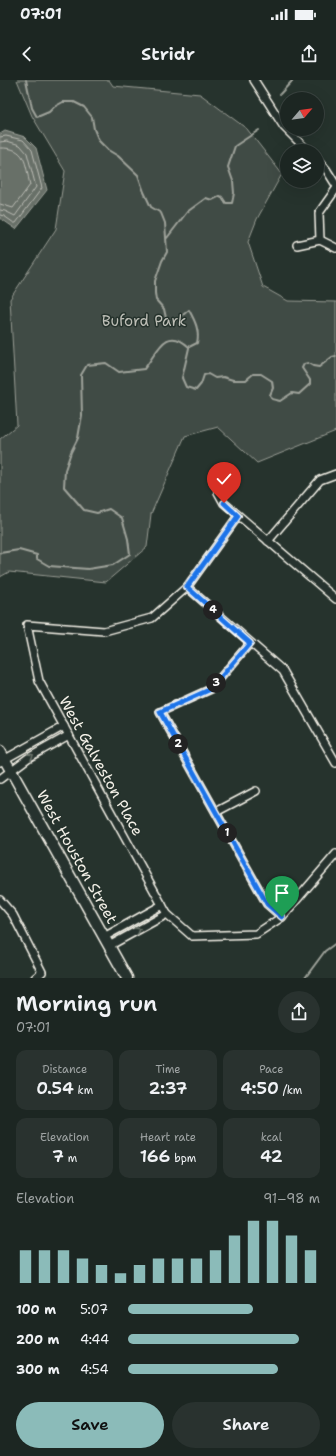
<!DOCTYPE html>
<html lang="en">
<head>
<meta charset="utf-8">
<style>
	:root { --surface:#1c2622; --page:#29322f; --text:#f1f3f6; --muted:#a0a5a5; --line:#3a4340; --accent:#8bbbb9 }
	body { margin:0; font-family:"Shantell Sans",sans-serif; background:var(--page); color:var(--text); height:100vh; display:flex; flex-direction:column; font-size:15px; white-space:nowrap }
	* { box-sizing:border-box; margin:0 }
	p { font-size:13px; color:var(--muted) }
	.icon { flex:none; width:22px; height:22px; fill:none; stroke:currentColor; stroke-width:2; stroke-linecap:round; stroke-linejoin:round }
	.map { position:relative; height:898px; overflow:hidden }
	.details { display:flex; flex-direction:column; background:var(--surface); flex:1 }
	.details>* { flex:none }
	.needle { width:26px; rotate:61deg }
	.buttons { position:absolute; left:280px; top:12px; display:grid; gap:8px }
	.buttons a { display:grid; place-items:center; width:44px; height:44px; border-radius:50%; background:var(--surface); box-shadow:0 4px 16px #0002,0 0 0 1px var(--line); font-size:20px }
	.pin { position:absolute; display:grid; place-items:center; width:34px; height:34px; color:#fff; margin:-41px -17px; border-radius:50% 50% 50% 0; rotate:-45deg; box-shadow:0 0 4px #0007 }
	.pin .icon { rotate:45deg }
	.km { position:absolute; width:20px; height:20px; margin:-10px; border-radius:50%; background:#222; color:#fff; font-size:11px; line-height:20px; text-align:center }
	.round { display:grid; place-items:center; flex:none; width:42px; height:42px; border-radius:21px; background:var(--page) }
	.head { display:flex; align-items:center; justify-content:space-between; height:68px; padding:0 16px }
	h1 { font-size:22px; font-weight:600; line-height:30px }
	.stats { display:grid; grid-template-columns:repeat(3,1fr); gap:6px; height:68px; padding:4px 16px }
	.stats div { display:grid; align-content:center; border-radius:10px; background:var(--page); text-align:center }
	.stats b { font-size:17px; font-weight:600 }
	.stats small { font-size:11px; font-weight:400 }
	.stats p { font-size:11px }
	.chart { height:112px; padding:8px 16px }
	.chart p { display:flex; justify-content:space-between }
	.chart svg { width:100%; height:72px; margin-top:4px; stroke:var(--accent); stroke-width:6 }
	.button { display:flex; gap:8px; margin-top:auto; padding:8px 16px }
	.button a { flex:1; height:46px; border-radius:24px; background:var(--accent); color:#111; font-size:16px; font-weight:600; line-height:46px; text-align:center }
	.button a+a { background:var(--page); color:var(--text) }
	ul { padding:0 16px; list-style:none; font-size:13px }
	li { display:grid; grid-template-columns:64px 48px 1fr; align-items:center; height:30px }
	li i { height:10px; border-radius:5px; background:var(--accent) }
	.status { display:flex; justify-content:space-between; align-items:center; height:28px; padding:0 20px; background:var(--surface); direction:ltr }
	.status svg { height:11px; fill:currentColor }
	header { display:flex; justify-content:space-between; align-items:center; height:52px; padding:0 16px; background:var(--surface); font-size:18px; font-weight:600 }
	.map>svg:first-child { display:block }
</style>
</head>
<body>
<div class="status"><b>07:01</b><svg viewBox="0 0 49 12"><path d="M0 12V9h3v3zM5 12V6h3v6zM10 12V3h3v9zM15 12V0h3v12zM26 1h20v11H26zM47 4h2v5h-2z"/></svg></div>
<header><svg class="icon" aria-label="back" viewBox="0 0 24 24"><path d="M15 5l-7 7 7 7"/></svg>Stridr<svg class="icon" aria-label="share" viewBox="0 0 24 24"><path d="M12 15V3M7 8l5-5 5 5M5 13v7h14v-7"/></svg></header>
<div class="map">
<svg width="336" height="898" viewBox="0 0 336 898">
	<rect width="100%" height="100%" fill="#26332d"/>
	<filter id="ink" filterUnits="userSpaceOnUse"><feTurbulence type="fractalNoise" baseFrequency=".025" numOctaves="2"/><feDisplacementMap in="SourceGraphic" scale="8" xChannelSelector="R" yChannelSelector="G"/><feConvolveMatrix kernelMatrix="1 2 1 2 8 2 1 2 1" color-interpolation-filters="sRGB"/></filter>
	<g filter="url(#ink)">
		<polygon fill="#414b45" stroke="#9a9e96" points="17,0 109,0 113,6 200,14 247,49 282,94 257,139 248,162 263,207 288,221 336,222 336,351 257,383 218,347 185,356 151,434 147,467 106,502 9,492 0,497 0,359 17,345 10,219 56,149 65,91 32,36"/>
		<polygon fill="#676f68" stroke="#9fa39b" points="5,51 25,57 36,68 47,110 16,149 0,138 0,54"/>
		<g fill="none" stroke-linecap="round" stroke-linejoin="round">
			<g stroke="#bcbdb5" stroke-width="1">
				<polyline points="0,57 6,56 23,60 32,70 42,108 16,143 14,143 4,136 0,135"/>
				<polyline points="0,62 7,61 20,65 27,73 36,107 15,136 5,131 0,130"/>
				<path d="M0,68C27,67 25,84 30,105L13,128L0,124"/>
			</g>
			<g stroke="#9fa39b" stroke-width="2">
				<polyline points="280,14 293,0"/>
				<polyline points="167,158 187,132 206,118 212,120 220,116 222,117 226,123 232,123 234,113 233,101 228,87 235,66 259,50"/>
				<polyline points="189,268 182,298 186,307 196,310 201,304 204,295 208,294 215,298 223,297 233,300 246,300 253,294 261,294 272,301 273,308 270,315 272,319 280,321 292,313 299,314 310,304 310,300 302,288 304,284 308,283 313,286 319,287 332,277 336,276"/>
				<path d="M0,473L19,470L37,475V479L49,486L88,489L113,485L130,474L128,459L122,438L109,429L97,433L84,430L64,407L65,390L71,372L78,358L82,335L81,295L87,285L106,283L119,292L144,289C157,274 165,244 189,267L197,263C200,251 195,241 189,230C182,235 180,239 172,242L166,238L164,229L156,220L155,213V201L162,181L167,172L165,143L161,133L151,127L144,112L138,95L118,76L108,70L99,61L94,49L92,37L84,27L74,22H63L54,27L49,32L37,37L32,28L26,0"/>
				<polyline points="305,898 325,871 336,863"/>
			</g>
			<defs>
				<g id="minor">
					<polyline points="254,0 284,47 308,71"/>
					<polyline points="317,79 326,89 336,105"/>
					<polyline points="320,160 319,133 336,109"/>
					<polyline points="297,165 320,160 336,168"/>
					<polyline points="218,412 224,423 336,519"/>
					<polyline points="238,436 187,507 152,538 104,551 27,545 39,601 167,834 192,856 256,854 282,837 336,774"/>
					<polyline points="268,461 320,400 336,394"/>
					<polyline points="187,507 283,591 336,683"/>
					<polyline points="250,563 211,609 160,632 267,824 282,837"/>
					<polyline points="0,682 64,646"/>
					<polyline points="0,699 28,678 69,655"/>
					<polyline points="216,732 256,711"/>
					<polyline points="0,820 13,835 42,892 35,898"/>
					<polyline points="104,857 162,825"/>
					<polyline points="109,866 167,834"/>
				</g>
				<polyline id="secondary" points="0,671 127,898"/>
			</defs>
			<use href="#minor" stroke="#f4f1e8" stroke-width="10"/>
			<use href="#secondary" stroke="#f4f1e8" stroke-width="13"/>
			<use href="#minor" stroke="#26332d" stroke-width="7"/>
			<use href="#secondary" stroke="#26332d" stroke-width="10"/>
		</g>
		<defs><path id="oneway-chevron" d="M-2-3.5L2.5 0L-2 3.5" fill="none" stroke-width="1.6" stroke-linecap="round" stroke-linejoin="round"/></defs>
		<g stroke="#6e766e">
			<use href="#oneway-chevron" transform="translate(31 676) rotate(-30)"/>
			<use href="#oneway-chevron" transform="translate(138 850) rotate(-29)"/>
		</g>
	</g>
	<g fill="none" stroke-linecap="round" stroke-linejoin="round" filter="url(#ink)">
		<defs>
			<polyline id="route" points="224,423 238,436 187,507 250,563 211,609 160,632 267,824 282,837"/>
		</defs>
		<use href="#route" stroke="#fff" stroke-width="8"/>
		<use href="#route" stroke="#1a73e8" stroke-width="5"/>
	</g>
	<g text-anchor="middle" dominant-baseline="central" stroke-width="3" stroke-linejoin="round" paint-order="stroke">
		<g font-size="15" fill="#bebfb7" stroke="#26332d">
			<text x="144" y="241">Buford Park</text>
		</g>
		<g font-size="15" fill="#f4f1e8" stroke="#26332d">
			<text transform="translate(101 686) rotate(61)">West Galveston Place</text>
			<text transform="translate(77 777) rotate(61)">West Houston Street</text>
		</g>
	</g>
</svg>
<div class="buttons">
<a><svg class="needle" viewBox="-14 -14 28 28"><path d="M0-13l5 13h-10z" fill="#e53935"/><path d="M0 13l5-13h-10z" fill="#a0a5a5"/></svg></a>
<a><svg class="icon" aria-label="layers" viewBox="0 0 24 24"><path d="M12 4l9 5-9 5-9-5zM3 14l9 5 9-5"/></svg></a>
</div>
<div class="pin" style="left:282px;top:837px;background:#1e9e55"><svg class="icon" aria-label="arrive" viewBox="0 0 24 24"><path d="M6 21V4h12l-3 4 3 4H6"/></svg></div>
<div class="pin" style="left:224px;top:423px;background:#d93025"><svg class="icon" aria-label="check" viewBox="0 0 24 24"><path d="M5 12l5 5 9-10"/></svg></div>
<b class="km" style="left:227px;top:753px">1</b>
<b class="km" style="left:178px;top:664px">2</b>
<b class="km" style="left:216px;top:603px">3</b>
<b class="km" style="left:213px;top:530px">4</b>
</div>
<section class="details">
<div class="head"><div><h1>Morning run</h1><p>07:01</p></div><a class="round"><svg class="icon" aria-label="share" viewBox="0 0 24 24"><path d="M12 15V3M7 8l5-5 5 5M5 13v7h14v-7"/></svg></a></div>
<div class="stats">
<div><p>Distance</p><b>0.54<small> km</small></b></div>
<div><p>Time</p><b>2:37</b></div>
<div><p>Pace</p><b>4:50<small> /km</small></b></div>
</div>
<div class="stats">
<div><p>Elevation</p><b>7<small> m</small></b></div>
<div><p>Heart rate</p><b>166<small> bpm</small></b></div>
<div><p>kcal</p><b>42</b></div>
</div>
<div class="chart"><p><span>Elevation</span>91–98 m</p>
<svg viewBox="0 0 160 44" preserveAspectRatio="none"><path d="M5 44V24M15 44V24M25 44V24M35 44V29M45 44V33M55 44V38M65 44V33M75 44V29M85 44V29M95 44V29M105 44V24M115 44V15M125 44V6M135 44V6M145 44V15M155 44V24"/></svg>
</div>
<ul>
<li><b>100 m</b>5:07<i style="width:65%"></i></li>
<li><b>200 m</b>4:44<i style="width:89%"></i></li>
<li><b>300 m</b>4:54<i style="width:78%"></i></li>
</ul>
<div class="button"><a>Save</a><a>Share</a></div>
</section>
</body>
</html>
